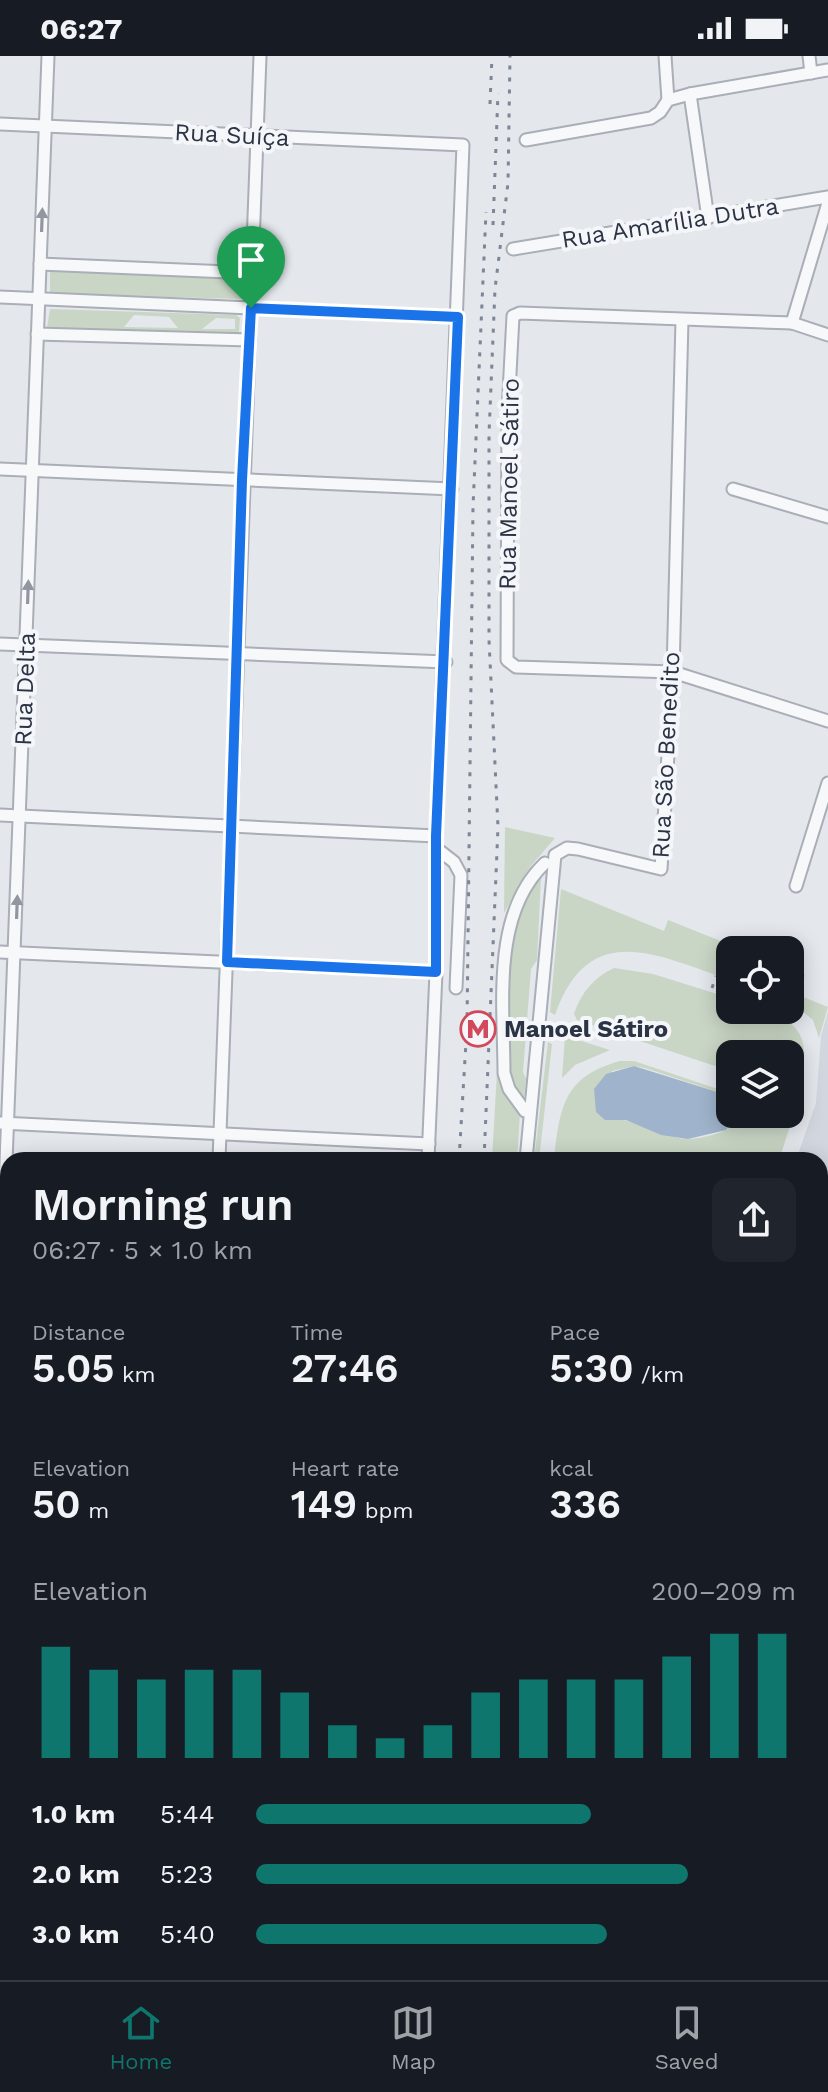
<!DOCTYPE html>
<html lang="en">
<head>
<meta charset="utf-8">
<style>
	:root { --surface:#171b24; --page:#20242c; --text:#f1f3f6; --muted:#9ea1a6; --line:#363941; --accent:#0f766e }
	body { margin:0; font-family:"Work Sans",sans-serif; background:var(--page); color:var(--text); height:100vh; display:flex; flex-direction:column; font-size:30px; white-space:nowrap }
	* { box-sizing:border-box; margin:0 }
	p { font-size:26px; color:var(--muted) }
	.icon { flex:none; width:44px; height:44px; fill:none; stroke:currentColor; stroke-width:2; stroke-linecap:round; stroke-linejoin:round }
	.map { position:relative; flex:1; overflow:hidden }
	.drawer { position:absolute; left:0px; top:1096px; width:828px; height:828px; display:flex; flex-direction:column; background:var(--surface); border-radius:24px 24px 0 0; box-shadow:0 4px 20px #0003 }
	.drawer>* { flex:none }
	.buttons { position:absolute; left:716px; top:880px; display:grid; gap:16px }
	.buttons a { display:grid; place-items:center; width:88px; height:88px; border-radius:16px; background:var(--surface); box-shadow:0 4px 20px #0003; font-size:40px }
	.pin { position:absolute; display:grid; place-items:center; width:68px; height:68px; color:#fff; margin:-82px -34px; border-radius:50% 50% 50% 0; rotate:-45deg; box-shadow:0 0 8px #0007 }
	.pin .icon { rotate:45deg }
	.round { display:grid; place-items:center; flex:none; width:84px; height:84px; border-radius:16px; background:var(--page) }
	.summary { display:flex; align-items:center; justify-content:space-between; height:136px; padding:0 32px }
	h1 { font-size:44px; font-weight:600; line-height:60px }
	.figures { display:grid; grid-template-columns:repeat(3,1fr); gap:12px; height:136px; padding:8px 32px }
	.figures div { display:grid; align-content:center }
	.figures b { font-size:40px; font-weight:600 }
	.figures small { font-size:22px; font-weight:400 }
	.figures p { font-size:22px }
	.chart { height:224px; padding:16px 32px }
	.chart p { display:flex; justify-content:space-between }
	.chart svg { width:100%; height:144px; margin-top:8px; stroke:var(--accent); stroke-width:6 }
	ul { padding:0 32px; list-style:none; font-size:26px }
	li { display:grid; grid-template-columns:128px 96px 1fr; align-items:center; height:60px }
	li i { height:20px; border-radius:10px; background:var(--accent) }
	.status { display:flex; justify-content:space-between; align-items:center; height:56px; padding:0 40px; background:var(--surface); direction:ltr }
	.status svg { height:22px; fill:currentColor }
	.menu { display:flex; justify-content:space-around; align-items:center; height:112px; border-top:2px solid var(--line); background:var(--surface); font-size:22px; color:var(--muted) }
	.menu a { display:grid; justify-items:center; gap:4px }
	.menu .on { color:var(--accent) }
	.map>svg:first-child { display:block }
</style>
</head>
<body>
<div class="status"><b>06:27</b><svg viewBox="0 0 49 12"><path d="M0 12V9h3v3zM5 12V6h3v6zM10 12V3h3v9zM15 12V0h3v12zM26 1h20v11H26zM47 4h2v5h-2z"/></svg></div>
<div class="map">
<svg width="828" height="1924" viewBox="0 0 828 1924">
	<rect width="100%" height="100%" fill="#e4e7ec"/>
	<g fill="#d2d6de">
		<polygon points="828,956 828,1116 820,1114 820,1104 796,1104 816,1047 821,980"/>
		<polygon points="823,1812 828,1813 828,1924 507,1924 510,1916 820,1916 820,1821"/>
	</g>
	<g fill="#c9d6c5" fill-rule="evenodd">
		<polygon points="50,215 245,220 244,243 50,238"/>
		<path d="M50,253L236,259L240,262L239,276L236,279L50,274L47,272ZM134,259L169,261L178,272L124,271ZM216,262L235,263V273H202Z"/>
		<polygon points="505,771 555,782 530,811 504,857"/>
		<path d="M541,820L537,904L531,913L523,1016L526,1023L524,1043L514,1032L511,1022C510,969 499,857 541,820Z"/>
		<path d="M561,833L664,875L668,864L743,894H730V924C657,899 589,862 555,959L550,956Z"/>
		<path d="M614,912L653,918L730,942V954C785,954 819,969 798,1031L790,1035V998H730V1015L577,964L574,958C581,937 594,921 614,912Z"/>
		<polygon points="790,913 805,919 798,939 828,951 819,982 813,964 790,945"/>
		<polygon points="565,980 610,994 575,1009 562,1022"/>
		<polygon points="548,986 552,988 539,1104 534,1104"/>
		<path d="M620,1005H634L730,1037V1040L645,1012L634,1010L612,1015V1064C632,1060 663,1083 690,1083C701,1082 716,1079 726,1074C735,1070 734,1061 744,1059L790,1058L792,1064L779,1104H554C560,1053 562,1021 620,1005Z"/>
		<polygon points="497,1016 507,1039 520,1057 517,1104 492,1104"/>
		<polygon points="0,1601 8,1601 8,1790 0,1782"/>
		<polygon points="0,1806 8,1814 8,1916 105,1916 113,1924 0,1924"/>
		<polygon points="131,1916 382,1916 382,1924 137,1924"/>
	</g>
	<polygon fill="#9fb4cc" points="634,1010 730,1040 730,1058 747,1058 737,1061 726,1074 688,1083 661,1079 626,1064 605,1064 596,1056 594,1033 606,1018"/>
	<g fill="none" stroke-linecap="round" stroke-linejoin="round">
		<defs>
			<g id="street">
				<polyline points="665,0 668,44"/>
				<polyline points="809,0 811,17"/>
				<polyline points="690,38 708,162"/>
				<polyline points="0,68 463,89 436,780 436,916 428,1104"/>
				<polyline points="526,84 651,62 660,56 668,44 690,38 828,14"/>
				<polyline points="513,193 828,141"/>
				<polyline points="40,208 252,217"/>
				<polyline points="0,241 458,261"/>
				<polyline points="792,267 828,147"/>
				<polyline points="37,278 250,284"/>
				<polyline points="828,279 792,267 520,257 513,260 508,356 507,604 516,611 673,616 828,665"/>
				<polyline points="0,413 452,433"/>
				<polyline points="733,433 828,461"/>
				<polyline points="0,588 446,606"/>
				<polyline points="0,759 436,780"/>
				<polyline points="436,792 454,806 461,819 456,932"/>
				<polyline points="796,830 828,727"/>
				<polyline points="0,896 436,916"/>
				<path d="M525,1055L509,1033L504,1017C504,949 491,858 545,807"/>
				<polyline points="1,1067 429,1088"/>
				<polyline points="219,1104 260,0"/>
				<polyline points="526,1104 555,799 567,792 578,793 661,813 673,616 682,264"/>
				<polyline points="0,1265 48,0"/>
				<polyline points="0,1376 8,1377"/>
				<polyline points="0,1459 8,1459"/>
				<polyline points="0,1594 8,1594"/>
				<polyline points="820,1778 828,1781"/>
				<polyline points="0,1794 8,1802"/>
				<polyline points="820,1796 828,1799"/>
				<polyline points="124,1916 129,1924"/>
				<polyline points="390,1924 391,1916"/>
			</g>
		</defs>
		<use href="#street" stroke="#a9aeb7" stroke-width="15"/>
		<use href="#street" stroke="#f7f8fa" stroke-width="11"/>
		<g stroke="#7d8696" stroke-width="3" stroke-dasharray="4 8" stroke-linecap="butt">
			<polyline points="490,48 492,0"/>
			<polyline points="493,169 498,37"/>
			<polyline points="712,932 716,920"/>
			<polyline points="459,1104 467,969 473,451 486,156"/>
			<polyline points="484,1104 498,771 489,584 489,378 495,233 508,127 510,0"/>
			<polyline points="418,1924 418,1916"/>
			<polyline points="434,1924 435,1916"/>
		</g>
	</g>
	<defs><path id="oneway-solid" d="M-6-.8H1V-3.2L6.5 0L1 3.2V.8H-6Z" transform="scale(2)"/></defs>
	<g fill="#9196a0">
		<use href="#oneway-solid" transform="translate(42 164) rotate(-88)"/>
		<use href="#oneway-solid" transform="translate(28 536) rotate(-88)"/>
		<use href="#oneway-solid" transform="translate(17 851) rotate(-88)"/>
	</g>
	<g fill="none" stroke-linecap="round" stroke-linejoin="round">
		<defs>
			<polygon id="route" points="251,252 458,261 436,780 436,916 227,906 242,424"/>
		</defs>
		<use href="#route" stroke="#fff" stroke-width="16"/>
		<use href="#route" stroke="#1a73e8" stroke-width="10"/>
	</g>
	<defs>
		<symbol id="metro-ring" viewBox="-11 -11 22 22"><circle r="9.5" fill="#f4f6f9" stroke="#d1495b" stroke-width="1.5"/><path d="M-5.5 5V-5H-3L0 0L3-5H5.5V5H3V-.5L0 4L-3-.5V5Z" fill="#d1495b"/></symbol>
	</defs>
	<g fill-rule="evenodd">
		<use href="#metro-ring" x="458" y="953" width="40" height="40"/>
	</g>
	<g text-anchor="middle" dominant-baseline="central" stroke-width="8" stroke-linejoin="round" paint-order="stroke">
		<g font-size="24" fill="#2b3445" stroke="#f4f6f9">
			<text transform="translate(232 79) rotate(3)">Rua Suíça</text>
			<text transform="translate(670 167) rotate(-9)">Rua Amarília Dutra</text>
			<text transform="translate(509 428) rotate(-89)">Rua Manoel Sátiro</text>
			<text transform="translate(25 633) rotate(-88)">Rua Delta</text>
			<text transform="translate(666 699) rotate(-87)">Rua São Benedito</text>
		</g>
		<g font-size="24" font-weight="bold" fill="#2b3445" stroke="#f4f6f9" text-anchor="start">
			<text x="504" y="973">Manoel Sátiro</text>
		</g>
	</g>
</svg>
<div class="buttons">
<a><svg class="icon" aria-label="locate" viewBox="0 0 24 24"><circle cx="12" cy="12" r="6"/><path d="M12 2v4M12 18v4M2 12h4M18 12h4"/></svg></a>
<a><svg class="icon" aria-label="layers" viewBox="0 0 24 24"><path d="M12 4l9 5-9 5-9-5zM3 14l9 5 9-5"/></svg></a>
</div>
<div class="pin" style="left:251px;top:252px;background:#1e9e55"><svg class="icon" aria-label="arrive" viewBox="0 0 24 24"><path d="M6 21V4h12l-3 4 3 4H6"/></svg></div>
<section class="drawer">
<div class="summary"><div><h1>Morning run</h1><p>06:27 · 5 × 1.0 km</p></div><a class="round"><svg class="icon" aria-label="share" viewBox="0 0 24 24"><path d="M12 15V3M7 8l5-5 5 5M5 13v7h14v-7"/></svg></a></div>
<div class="figures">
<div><p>Distance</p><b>5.05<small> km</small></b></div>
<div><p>Time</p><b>27:46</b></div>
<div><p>Pace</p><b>5:30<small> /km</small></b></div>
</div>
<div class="figures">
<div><p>Elevation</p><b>50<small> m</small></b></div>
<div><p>Heart rate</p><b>149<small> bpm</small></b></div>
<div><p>kcal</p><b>336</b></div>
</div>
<div class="chart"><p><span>Elevation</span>200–209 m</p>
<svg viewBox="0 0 160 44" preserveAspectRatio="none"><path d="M5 44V10M15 44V17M25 44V20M35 44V17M45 44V17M55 44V24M65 44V34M75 44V38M85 44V34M95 44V24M105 44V20M115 44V20M125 44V20M135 44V13M145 44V6M155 44V6"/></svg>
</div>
<ul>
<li><b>1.0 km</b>5:44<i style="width:62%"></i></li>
<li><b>2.0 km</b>5:23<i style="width:80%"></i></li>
<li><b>3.0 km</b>5:40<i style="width:65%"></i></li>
</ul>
</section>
</div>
<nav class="menu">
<a class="on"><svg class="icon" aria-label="home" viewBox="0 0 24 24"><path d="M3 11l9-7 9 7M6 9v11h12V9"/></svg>Home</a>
<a><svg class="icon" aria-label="map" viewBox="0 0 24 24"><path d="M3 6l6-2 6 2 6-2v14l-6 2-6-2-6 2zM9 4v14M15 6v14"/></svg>Map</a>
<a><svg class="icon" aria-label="saved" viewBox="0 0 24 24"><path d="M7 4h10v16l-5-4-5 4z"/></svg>Saved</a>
</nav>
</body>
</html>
